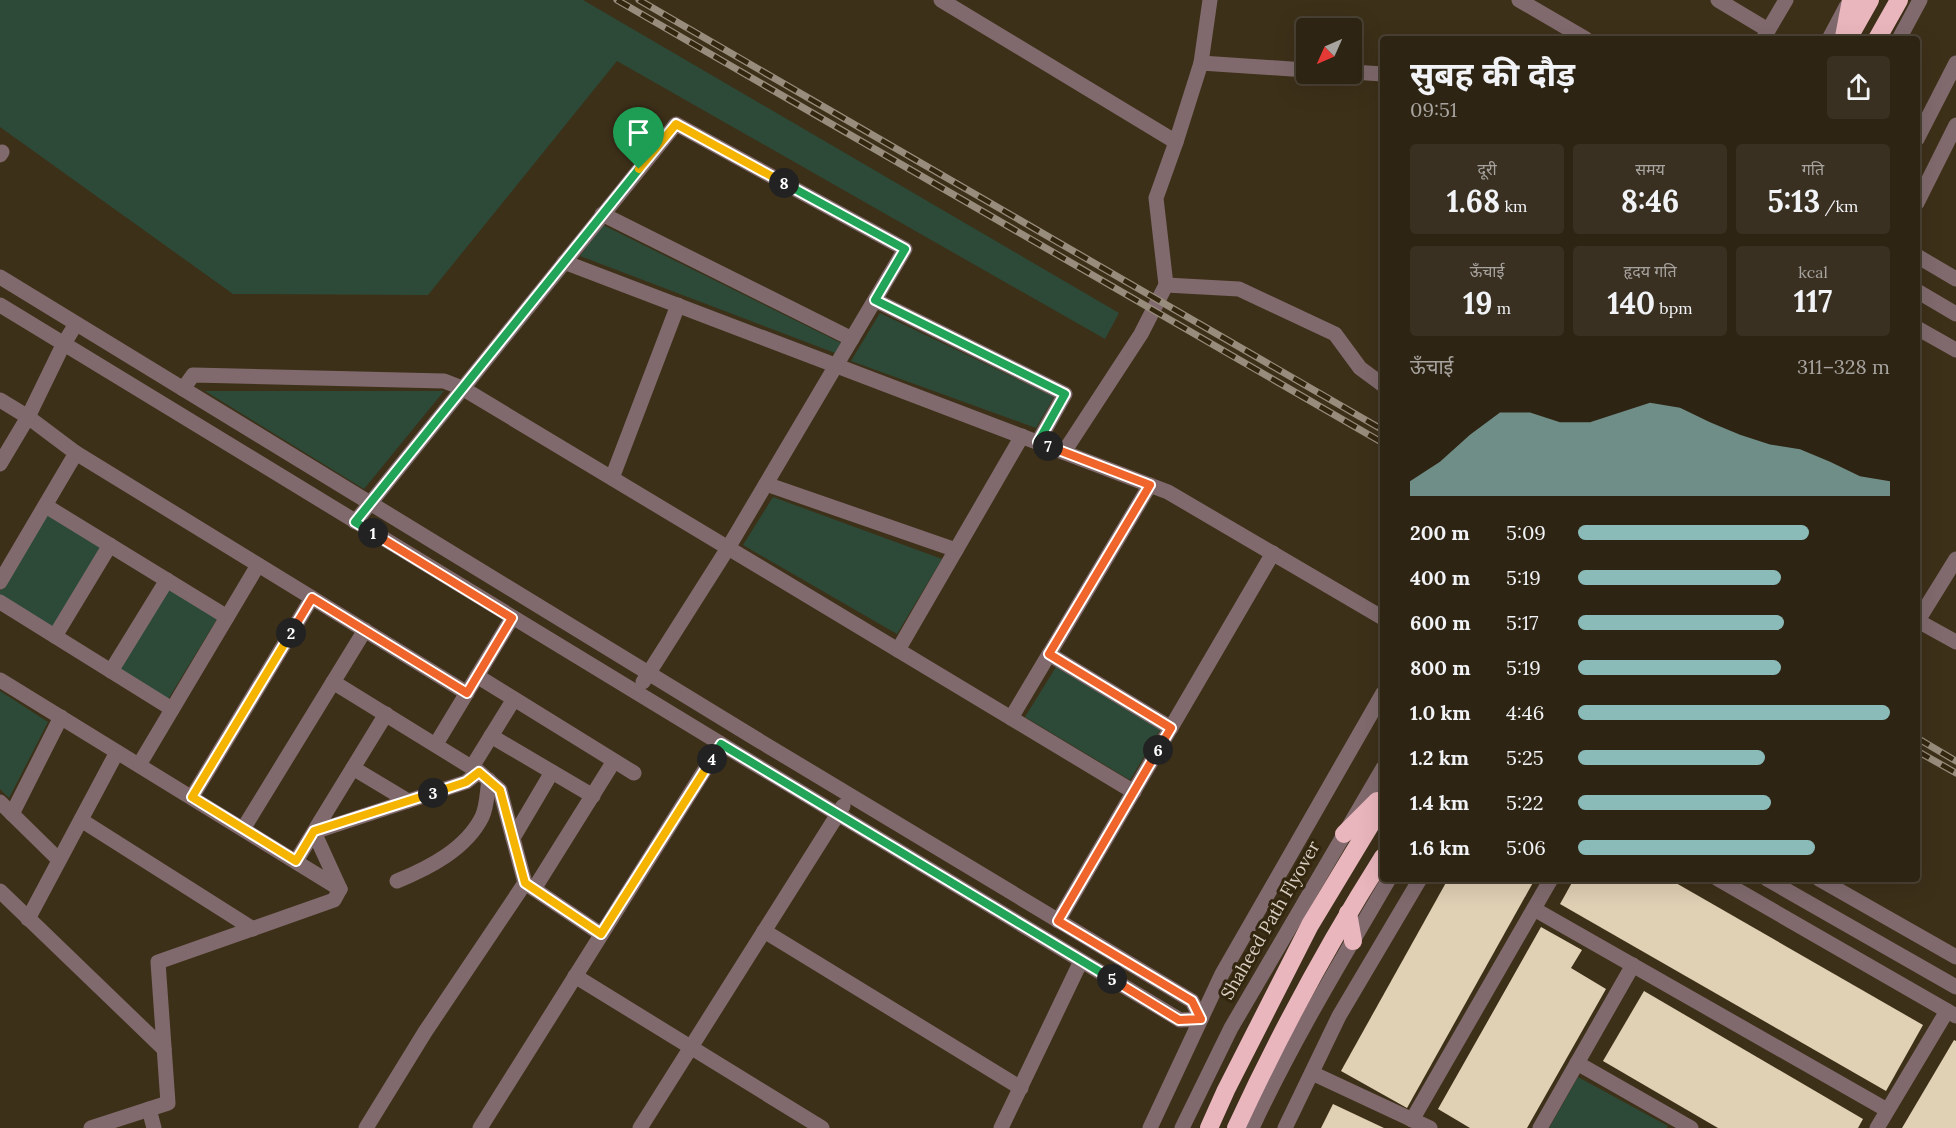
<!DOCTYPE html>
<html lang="hi">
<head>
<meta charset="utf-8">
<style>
	:root { --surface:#2e2413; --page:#3a3021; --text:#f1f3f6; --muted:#a7a4a0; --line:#494133; --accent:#8bbbb9 }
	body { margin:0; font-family:Lora,"Noto Sans Devanagari",serif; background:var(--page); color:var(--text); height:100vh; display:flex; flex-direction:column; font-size:22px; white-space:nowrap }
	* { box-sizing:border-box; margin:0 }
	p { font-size:20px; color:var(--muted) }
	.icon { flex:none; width:33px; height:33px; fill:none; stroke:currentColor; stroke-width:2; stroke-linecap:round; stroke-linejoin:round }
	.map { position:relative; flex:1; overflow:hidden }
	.panel { position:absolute; left:1380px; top:36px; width:540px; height:846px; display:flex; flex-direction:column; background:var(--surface); border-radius:6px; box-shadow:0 6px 24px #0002,0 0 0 2px var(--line) }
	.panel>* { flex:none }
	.needle { width:39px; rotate:225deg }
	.controls { position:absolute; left:1296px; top:18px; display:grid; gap:12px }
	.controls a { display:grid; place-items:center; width:66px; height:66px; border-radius:6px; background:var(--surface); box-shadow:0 6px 24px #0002,0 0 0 2px var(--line); font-size:30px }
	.pin { position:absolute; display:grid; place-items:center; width:51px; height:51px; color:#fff; margin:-62px -26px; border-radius:50% 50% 50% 0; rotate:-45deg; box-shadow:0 0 6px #0007 }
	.pin .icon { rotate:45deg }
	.km { position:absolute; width:30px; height:30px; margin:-15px; border-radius:50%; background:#222; color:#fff; font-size:16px; line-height:30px; text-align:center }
	.round { display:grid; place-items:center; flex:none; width:63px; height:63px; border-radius:6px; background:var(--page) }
	.overview { display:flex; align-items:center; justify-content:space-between; height:102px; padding:0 30px }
	h1 { font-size:33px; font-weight:700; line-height:45px }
	.stats { display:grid; grid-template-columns:repeat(3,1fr); gap:9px; height:102px; padding:6px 30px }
	.stats div { display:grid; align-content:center; border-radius:6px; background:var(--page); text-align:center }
	.stats b { font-size:30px; font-weight:700 }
	.stats small { font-size:16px; font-weight:400 }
	.stats p { font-size:16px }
	.chart { height:168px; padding:12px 30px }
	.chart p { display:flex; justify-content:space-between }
	.chart svg { width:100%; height:108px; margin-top:6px; fill:var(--accent); opacity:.7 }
	ul { padding:0 30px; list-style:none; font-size:20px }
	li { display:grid; grid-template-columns:96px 72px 1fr; align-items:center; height:45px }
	li i { height:15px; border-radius:8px; background:var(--accent) }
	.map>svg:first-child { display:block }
</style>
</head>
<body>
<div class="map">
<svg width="1956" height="1128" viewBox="0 0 1956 1128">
	<rect width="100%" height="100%" fill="#3d3019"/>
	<g fill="#2c4a37">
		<polygon points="0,0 583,0 1119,313 1105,339 617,61 428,295 233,294 0,127"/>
		<polygon points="603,225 841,343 835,353 580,256"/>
		<polygon points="880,313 1054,397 1036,428 851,361"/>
		<polygon points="205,391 444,391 364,489"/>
		<polygon points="773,497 942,559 897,634 743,545"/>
		<polygon points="47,514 101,547 51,629 0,597 0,591"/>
		<polygon points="167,588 217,619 167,701 117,670"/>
		<polygon points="1056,667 1160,730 1130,780 1025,717"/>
		<polygon points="0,691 48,722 9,798 0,789"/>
		<polygon points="1578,1077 1668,1126 1667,1128 1549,1128"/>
	</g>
	<g fill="#e0d0b4">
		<polygon points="1448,879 1535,879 1407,1108 1341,1071"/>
		<polygon points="1574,879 1669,879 1923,1025 1886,1091 1560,904"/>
		<polygon points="1541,927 1582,950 1571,968 1606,989 1527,1128 1470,1128 1438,1109"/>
		<polygon points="1644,991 1863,1119 1858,1128 1718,1128 1603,1061"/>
		<polygon points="1954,1040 1956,1041 1956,1128 1902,1128"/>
		<polygon points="1333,1104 1384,1128 1321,1128"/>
	</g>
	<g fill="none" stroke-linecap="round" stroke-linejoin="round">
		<g stroke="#806a6d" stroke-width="15">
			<polyline points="941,0 1176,142"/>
			<polyline points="1519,0 1586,39"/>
			<polyline points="1718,0 1768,30"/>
			<polyline points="1763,39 1786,0"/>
			<polyline points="1829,39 1846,7"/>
			<polyline points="1899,39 1920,0"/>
			<polyline points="1201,63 1306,70"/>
			<polyline points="1352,72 1383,74"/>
			<polyline points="1917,139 1956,63"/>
			<polyline points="0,155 2,152"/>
			<polyline points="1917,203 1956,125"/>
			<polyline points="602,214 852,339"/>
			<polyline points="1917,256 1956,279"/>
			<polyline points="564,262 1168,492 1383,618"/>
			<polyline points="0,277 758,740 1192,1001 1201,1019 1180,1020 746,759 0,305"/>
			<polyline points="1166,285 1239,289 1335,334 1360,368 1383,385"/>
			<polyline points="1917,291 1956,314"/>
			<polyline points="875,300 1065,394 1038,442"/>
			<polyline points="1917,328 1956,350"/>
			<polyline points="183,389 193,375 444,381 462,388 1134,792"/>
			<polyline points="0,400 28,417 76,453 467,693"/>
			<polyline points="1064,452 1141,334 1166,285 1156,198 1176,142 1201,63 1210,0"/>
			<polyline points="0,464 28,417 63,345 76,324"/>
			<polyline points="612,478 678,305"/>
			<polyline points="766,484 956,550"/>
			<polyline points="46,506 227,617"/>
			<polyline points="355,522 676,124 905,249 728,548 643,682"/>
			<polyline points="0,582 76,453"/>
			<polyline points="0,602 172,709"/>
			<polyline points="1918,621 1956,642"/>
			<polyline points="1917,622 1956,559"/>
			<polyline points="55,636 110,545"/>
			<polyline points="898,650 1022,436"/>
			<polyline points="1049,654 1171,728"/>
			<polyline points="111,671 167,580"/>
			<polyline points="477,676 634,773"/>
			<polyline points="0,680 340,889"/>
			<polyline points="333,682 479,772 500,790 525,883 601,934"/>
			<polyline points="1011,718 1150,485"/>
			<polyline points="491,736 593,796"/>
			<polyline points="436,744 512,618"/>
			<polyline points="139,765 258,565"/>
			<polyline points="472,767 514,699"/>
			<polyline points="353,768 408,801"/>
			<polyline points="192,797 312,598"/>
			<polyline points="0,802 59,860"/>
			<polyline points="12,814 61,717"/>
			<polyline points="81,820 253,929"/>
			<polyline points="243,829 365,630"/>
			<polyline points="513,838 552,772"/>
			<polyline points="296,861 386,714"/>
			<polyline points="1718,879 1956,1016"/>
			<polyline points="1767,879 1956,987"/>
			<polyline points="1819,879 1956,957"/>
			<path d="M397,881C429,868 466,849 482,817C487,807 487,792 489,780"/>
			<polyline points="340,889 314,832 466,782 479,772"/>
			<polyline points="534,889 614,761"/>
			<polyline points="0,891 164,1049"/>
			<polyline points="1534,909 1887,1110"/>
			<polyline points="28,919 117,752"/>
			<polyline points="1058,921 1273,553"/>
			<polyline points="764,931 1021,1088"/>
			<polyline points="575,976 822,1128"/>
			<polyline points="1577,1063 1691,1128"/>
			<polyline points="1312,1073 1430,1128"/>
			<polyline points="149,1109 154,1128"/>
			<polyline points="1412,1120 1551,879"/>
			<polyline points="91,1128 168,1103 158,962 334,900 340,889"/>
			<polyline points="366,1128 425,1032 525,883"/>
			<polyline points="480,1128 721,744"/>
			<polyline points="640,1128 843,806"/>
			<polyline points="1001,1128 1081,961"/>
			<polyline points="1150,1128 1222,974 1383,693"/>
			<polyline points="1182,1128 1231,1028 1383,768"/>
			<path d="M1252,1128C1292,1042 1341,961 1389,879"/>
			<polyline points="1285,1128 1339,1016 1420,879"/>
			<polyline points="1540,1128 1633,965"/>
			<polyline points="1877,1128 1947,1011"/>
		</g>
		<g stroke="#eab6bd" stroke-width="18">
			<polyline points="1844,37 1851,0"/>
			<polyline points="1848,39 1870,0"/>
			<polyline points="1877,39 1899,0"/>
			<polyline points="1344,834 1377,801"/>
			<polyline points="1348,913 1353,941"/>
			<polyline points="1209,1128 1226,1090 1310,925 1383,804"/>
			<path d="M1236,1128C1279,1035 1328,944 1383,857"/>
		</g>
		<defs>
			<g id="rail">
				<polyline points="617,0 1383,443"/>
				<polyline points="639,0 1383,430"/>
				<polyline points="1917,738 1956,761"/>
				<polyline points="1917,751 1956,773"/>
			</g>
		</defs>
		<use href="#rail" stroke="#988d7c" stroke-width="7"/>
		<use href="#rail" stroke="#33260f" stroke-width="4.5" stroke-dasharray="14" stroke-linecap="butt"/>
	</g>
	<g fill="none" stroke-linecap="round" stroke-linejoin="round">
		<defs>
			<polyline id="split-1" points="373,533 355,522 639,169"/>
			<polyline id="split-2" points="291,633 312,598 467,693 512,618 373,533"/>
			<polyline id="split-3" points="291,633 192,797 296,861 314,831 433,793"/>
			<polyline id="split-4" points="433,793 466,782 479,772 500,790 525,883 601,934 712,759"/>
			<polyline id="split-5" points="712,759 721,744 1112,979"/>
			<polyline id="split-6" points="1112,979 1179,1020 1201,1019 1192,1001 1058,921 1158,750"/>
			<polyline id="split-7" points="1048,446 1150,485 1049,654 1171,728 1158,750"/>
			<polyline id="split-8" points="784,183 905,249 875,300 1065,394 1038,442 1048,446"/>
			<polyline id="split-9" points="639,169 676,124 784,183"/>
		</defs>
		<use href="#split-1" stroke="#fff" stroke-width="12"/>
		<use href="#split-2" stroke="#fff" stroke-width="12"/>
		<use href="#split-3" stroke="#fff" stroke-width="12"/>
		<use href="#split-4" stroke="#fff" stroke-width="12"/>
		<use href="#split-5" stroke="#fff" stroke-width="12"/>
		<use href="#split-6" stroke="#fff" stroke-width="12"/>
		<use href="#split-7" stroke="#fff" stroke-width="12"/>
		<use href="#split-8" stroke="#fff" stroke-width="12"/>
		<use href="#split-9" stroke="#fff" stroke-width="12"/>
		<use href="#split-1" stroke="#22a559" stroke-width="8"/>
		<use href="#split-2" stroke="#f0652b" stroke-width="8"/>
		<use href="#split-3" stroke="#f5b400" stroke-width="8"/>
		<use href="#split-4" stroke="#f5b400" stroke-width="8"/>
		<use href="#split-5" stroke="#22a559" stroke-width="8"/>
		<use href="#split-6" stroke="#f0652b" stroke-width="8"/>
		<use href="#split-7" stroke="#f0652b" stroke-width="8"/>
		<use href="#split-8" stroke="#22a559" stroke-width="8"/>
		<use href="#split-9" stroke="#f5b400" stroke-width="8"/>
	</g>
	<g text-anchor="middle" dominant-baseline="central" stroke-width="6" stroke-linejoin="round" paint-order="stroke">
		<g font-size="18" fill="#d9d0c3" stroke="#33260f">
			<text transform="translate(1270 920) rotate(-60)">Shaheed Path Flyover</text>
		</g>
	</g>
</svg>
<div class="controls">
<a><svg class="needle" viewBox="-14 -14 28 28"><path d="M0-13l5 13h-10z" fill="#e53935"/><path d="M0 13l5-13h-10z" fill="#a7a4a0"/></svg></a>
</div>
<div class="pin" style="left:639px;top:169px;background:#1e9e55"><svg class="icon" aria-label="arrive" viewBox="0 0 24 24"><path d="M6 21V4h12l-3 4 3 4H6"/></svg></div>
<b class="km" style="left:373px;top:533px">1</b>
<b class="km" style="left:291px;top:633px">2</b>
<b class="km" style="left:433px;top:793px">3</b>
<b class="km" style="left:712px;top:759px">4</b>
<b class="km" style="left:1112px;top:979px">5</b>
<b class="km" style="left:1158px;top:750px">6</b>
<b class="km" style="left:1048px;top:446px">7</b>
<b class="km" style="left:784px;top:183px">8</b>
<section class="panel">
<div class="overview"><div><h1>सुबह की दौड़</h1><p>09:51</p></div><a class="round"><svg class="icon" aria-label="share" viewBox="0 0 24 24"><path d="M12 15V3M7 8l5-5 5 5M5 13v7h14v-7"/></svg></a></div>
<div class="stats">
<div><p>दूरी</p><b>1.68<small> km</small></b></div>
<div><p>समय</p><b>8:46</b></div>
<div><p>गति</p><b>5:13<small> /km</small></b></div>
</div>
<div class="stats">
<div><p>ऊँचाई</p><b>19<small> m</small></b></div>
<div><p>हृदय गति</p><b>140<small> bpm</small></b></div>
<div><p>kcal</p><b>117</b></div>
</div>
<div class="chart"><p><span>ऊँचाई</span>311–328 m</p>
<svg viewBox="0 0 160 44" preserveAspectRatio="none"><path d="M0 44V38L10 30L20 19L30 10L40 10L50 14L60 14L70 10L80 6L90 8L100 14L110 19L120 23L130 25L140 30L150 36L160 38V44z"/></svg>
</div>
<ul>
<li><b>200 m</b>5:09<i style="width:74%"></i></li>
<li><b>400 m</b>5:19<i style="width:65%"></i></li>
<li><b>600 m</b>5:17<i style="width:66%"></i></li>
<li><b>800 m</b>5:19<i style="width:65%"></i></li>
<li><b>1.0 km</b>4:46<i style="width:100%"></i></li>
<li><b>1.2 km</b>5:25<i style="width:60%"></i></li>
<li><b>1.4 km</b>5:22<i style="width:62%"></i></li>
<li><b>1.6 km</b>5:06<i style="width:76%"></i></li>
</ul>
</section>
</div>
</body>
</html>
